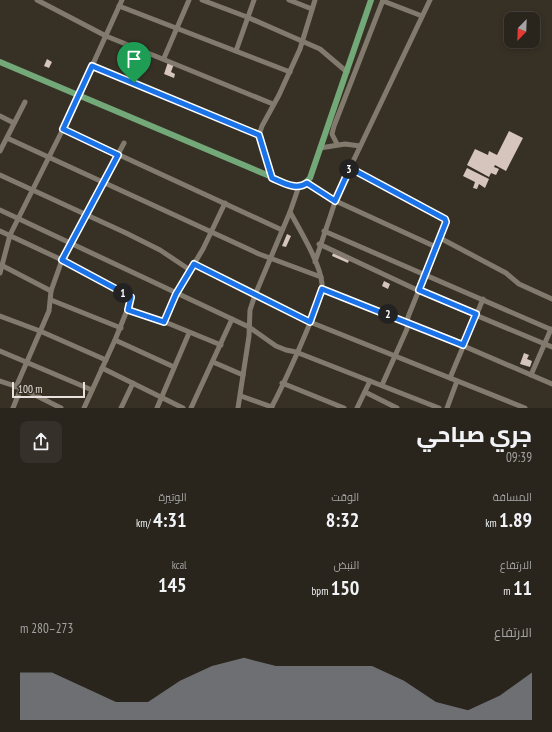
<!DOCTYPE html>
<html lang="ar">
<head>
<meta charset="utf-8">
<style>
	:root { --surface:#29241c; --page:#353029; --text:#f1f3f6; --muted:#a5a4a3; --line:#45413b; --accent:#8c9099 }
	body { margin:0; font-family:"PT Sans Narrow",Cairo,sans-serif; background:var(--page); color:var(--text); direction:rtl; height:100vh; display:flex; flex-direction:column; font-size:15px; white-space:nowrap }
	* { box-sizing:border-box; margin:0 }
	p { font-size:13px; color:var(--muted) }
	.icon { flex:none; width:22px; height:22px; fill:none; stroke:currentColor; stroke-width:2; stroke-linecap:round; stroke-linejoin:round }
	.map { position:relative; height:408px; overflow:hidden; direction:ltr }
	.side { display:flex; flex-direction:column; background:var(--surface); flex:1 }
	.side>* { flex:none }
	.needle { width:26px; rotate:203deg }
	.fabs { position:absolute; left:504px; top:12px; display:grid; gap:8px }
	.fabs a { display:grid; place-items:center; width:36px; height:36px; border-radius:8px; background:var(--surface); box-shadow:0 2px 6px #0003,0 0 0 1px var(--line); font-size:20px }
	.scale { position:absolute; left:12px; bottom:10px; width:73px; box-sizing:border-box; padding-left:4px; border:2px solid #e7e2dc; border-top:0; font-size:11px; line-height:14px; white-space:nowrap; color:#e7e2dc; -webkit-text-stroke:3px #373025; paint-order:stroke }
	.pin { position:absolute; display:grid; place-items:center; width:34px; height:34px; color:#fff; margin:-41px -17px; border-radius:50% 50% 50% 0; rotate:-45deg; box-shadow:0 0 4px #0007 }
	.pin .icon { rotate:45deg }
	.km { position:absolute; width:20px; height:20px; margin:-10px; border-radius:50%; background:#222; color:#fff; font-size:11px; line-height:20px; text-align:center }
	.round { display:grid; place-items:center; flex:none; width:42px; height:42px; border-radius:8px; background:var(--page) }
	.headline { display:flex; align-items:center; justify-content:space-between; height:68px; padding:0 20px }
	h1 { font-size:22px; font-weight:800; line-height:30px }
	.figures { display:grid; grid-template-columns:repeat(3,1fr); gap:6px; height:68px; padding:4px 20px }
	.figures div { display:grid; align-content:center }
	.figures b { font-size:20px; font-weight:800 }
	.figures small { font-size:11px; font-weight:400 }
	.figures p { font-size:11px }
	.chart { height:112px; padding:8px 20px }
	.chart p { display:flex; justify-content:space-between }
	.chart svg { width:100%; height:72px; margin-top:4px; fill:var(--accent); opacity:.7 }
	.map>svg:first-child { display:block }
</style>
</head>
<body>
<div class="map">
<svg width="552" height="408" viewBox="0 0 552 408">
	<rect width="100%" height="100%" fill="#373025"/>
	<g fill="#d5c5bd">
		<polygon points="47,59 52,62 49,68 44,66"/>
		<polygon points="168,62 174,64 171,72 175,74 174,78 164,74"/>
		<polygon points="509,131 523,138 506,171 495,165 494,167 499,169 496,175 491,173 489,177 467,165 475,149 488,155 489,151 497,155"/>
		<polygon points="467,168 489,179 485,188 479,184 477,189 473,188 475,182 463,176"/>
		<polygon points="287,234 291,236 286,247 282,246"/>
		<polygon points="333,253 349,260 348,263 332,256"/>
		<polygon points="384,281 390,284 388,289 382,286"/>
		<polygon points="524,353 529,355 527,359 532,361 530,367 520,364"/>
	</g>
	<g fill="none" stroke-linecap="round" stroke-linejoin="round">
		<g stroke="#837a6e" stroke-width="5">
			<polyline points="37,0 106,36 273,104"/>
			<polyline points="202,0 247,17 320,49 347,72"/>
			<polyline points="289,0 312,9"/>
			<polyline points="383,1 422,16"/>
			<polyline points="119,6 290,72"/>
			<polyline points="236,51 254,0"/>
			<polyline points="164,58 189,0"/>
			<polyline points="92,66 259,135 262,126 279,95 300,49 315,0"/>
			<polyline points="0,116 14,123"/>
			<polyline points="63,129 282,230"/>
			<polyline points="259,135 272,177"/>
			<polyline points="7,138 259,254 321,277"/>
			<polyline points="337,144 332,134 334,126 383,0"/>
			<polyline points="320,148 345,144 360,146"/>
			<polyline points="0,151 25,102"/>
			<polyline points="350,168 420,204 447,221 408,317 407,329 382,385"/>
			<polyline points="0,175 126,233 160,250 190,270"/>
			<polyline points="307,183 327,197 436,247"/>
			<polyline points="0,210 249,327 276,346 286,350 296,352 439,408"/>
			<polyline points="0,231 62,260 132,298 115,340 84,408"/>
			<polyline points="324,231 552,330"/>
			<polyline points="440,238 506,273 519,284 552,299"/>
			<polyline points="319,244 430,296 552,347"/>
			<polyline points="315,262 338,193 430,0"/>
			<polyline points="194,264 310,322 525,408"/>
			<polyline points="1,265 51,291"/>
			<polyline points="0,273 10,235 68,119 122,0"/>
			<polyline points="322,289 408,322 552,384"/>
			<polyline points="51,300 121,328"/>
			<polyline points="128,310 165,322 221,345"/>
			<polyline points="0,316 40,331 106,360"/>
			<polyline points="165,322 176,294 203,249 225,203"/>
			<polyline points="115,340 174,367"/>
			<polyline points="0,351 92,390"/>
			<polyline points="213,362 243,375"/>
			<polyline points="102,368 183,408"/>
			<polyline points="531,375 551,329"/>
			<polyline points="450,378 483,299"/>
			<polyline points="0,381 21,388 61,408"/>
			<polyline points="282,383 344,408"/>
			<polyline points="16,387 49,311 51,291 62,260 124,143"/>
			<polyline points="365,392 397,408"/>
			<polyline points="241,396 272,407"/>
			<polyline points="13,408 21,388"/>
			<polyline points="121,408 133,383"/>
			<polyline points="157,408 189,333"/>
			<polyline points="191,408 232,319"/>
			<polyline points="238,408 249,336 250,310 255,295 290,212"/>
			<path d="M271,408C281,390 323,300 322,284C321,265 300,230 290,212L299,186"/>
			<polyline points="357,408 370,381"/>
			<polyline points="447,408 457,381"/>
		</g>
		<polyline stroke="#73a879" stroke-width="6" points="0,62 272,177 293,186 302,186 310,178 371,0"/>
	</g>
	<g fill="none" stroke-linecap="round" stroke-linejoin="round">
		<defs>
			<path id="route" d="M92,66L259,135L272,178C282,182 296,191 307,183L335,201L350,168L445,219L446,222L419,290L476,314L463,345L322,289L310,322L194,264L176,294L164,322L128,310L131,297L62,260L118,155L63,129Z"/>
		</defs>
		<use href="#route" stroke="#fff" stroke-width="8"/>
		<use href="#route" stroke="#1a73e8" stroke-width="5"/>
	</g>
</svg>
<div class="fabs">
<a><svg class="needle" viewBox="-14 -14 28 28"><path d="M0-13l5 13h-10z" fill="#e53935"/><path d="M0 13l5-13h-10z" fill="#a5a4a3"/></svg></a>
</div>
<div class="scale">100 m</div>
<div class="pin" style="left:134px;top:83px;background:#1e9e55"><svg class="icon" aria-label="arrive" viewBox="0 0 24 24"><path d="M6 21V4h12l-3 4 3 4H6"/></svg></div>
<b class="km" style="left:123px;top:293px">1</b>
<b class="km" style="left:388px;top:314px">2</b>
<b class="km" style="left:349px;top:169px">3</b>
</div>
<section class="side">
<div class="headline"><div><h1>جري صباحي</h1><p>09:39</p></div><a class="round"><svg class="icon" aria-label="share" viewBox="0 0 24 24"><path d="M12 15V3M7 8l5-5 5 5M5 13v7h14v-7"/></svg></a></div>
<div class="figures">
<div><p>المسافة</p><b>1.89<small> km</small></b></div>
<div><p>الوقت</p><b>8:32</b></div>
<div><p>الوتيرة</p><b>4:31<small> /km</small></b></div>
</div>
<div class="figures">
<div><p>الارتفاع</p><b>11<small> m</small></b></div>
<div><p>النبض</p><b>150<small> bpm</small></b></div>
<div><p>kcal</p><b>145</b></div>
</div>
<div class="chart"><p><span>الارتفاع</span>273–280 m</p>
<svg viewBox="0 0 160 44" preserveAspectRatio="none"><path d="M0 44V15L10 15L20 24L30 33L40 33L50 20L60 11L70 6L80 11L90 11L100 11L110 11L120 20L130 33L140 38L150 29L160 15V44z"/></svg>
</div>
</section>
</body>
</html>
